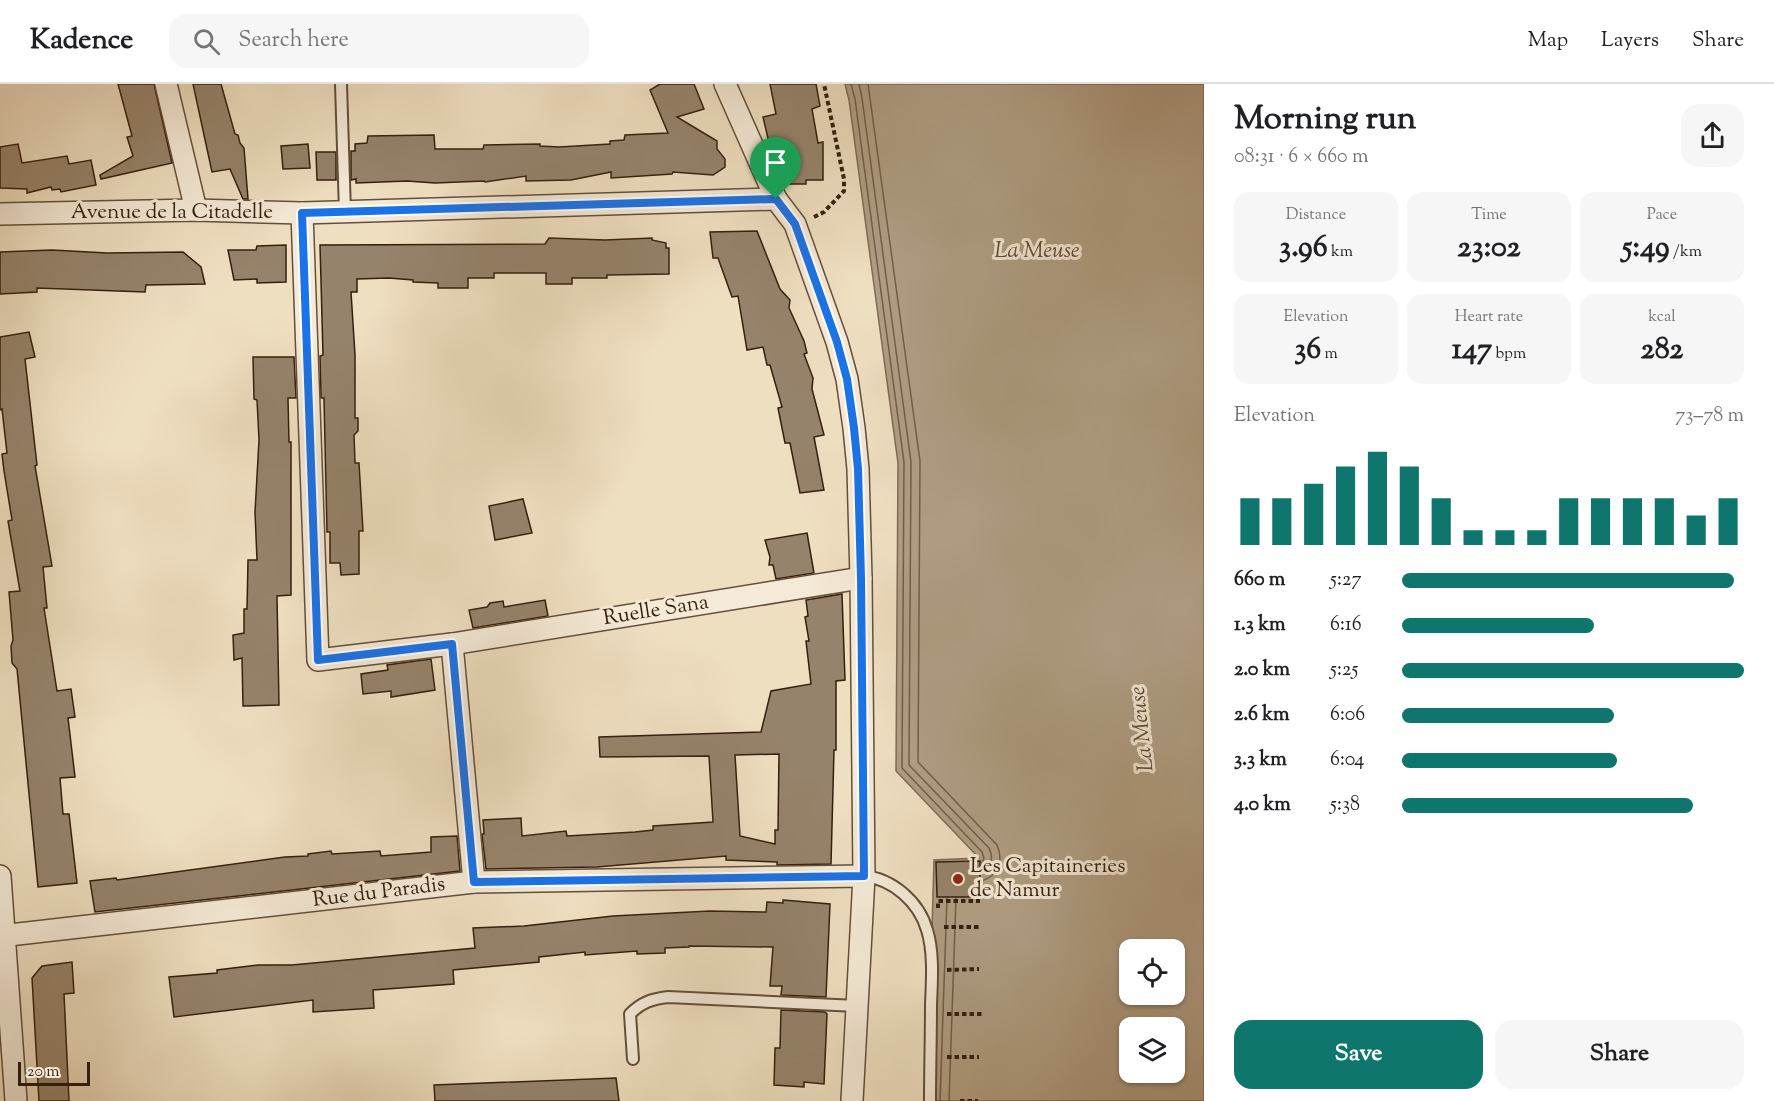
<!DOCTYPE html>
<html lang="en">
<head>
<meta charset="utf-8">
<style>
	:root { --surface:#fff; --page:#f6f6f6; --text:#202124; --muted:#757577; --line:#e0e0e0; --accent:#0f766e }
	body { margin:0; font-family:"Sorts Mill Goudy",serif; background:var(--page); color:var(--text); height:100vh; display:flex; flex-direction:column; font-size:22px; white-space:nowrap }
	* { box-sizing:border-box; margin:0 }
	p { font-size:20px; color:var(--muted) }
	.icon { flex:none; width:33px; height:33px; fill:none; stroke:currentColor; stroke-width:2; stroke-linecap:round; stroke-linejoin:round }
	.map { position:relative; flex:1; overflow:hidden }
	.side { display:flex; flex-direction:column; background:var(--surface); width:570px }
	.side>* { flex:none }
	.controls { position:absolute; left:1119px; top:855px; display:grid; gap:12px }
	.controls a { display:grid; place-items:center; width:66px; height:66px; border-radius:12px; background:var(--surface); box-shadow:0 2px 4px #0004; font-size:30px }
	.scale { position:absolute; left:18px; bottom:15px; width:72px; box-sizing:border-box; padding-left:6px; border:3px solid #351f0d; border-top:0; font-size:16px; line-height:21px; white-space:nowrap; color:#351f0d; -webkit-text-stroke:4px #f5ead7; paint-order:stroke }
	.pin { position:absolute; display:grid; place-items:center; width:51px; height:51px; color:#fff; margin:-62px -26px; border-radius:50% 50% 50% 0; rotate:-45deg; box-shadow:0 0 6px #0007 }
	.pin .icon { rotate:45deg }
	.round { display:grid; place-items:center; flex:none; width:63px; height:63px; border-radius:18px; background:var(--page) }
	.headline { display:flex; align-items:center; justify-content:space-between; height:102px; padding:0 30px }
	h1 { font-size:33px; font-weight:800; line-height:45px }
	.metrics { display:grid; grid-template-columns:repeat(3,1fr); gap:9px; height:102px; padding:6px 30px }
	.metrics div { display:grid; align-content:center; border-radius:15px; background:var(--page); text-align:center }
	.metrics b { font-size:30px; font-weight:800 }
	.metrics small { font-size:16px; font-weight:400 }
	.metrics p { font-size:16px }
	.chart { height:168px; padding:12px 30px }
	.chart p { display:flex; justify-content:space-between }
	.chart svg { width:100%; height:108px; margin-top:6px; stroke:var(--accent); stroke-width:6 }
	.primary-button { display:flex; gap:12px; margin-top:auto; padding:12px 30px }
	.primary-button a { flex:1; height:69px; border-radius:18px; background:var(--accent); color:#fff; font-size:24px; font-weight:800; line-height:69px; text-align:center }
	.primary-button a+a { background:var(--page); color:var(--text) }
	ul { padding:0 30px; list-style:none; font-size:20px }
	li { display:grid; grid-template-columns:96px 72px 1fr; align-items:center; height:45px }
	li i { height:15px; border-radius:8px; background:var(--accent) }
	header { display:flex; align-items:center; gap:36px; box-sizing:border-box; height:84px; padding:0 30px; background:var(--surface); border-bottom:2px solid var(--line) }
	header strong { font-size:28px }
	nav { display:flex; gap:33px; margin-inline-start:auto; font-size:21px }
	.search { width:420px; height:54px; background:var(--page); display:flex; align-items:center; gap:15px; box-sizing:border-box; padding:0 21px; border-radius:18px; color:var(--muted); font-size:22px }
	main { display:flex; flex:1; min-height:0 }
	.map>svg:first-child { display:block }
</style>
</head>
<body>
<header>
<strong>Kadence</strong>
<div class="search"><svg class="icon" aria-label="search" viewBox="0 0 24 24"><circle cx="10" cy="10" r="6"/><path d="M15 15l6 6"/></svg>Search here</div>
<nav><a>Map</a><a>Layers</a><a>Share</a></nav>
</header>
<main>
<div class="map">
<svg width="1204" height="1017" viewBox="0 0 1204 1017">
	<rect width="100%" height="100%" fill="#efdfc1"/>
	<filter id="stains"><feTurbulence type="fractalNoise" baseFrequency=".00333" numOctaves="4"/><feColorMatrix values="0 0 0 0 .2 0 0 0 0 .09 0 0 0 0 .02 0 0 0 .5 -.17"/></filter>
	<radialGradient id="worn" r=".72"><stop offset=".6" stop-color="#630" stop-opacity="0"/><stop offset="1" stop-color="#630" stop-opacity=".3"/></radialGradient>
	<path fill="#b09e84" stroke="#7f6b54" stroke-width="1.5" fill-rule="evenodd" d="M845,0H1204V1017H927L934,776L979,774L896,687L898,379L849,16ZM1130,866H1174V910H1130ZM1130,944H1174V988H1130Z"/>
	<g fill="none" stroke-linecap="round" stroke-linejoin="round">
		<g stroke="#725e48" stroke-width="1.5">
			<polyline points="851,0 855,15 904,378 902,684 982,768 984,774 982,779"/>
			<path d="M859,0L862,14L911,378L909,681L989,764C994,774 991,782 982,787"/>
			<path d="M868,0L920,377L918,678L997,761C1004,777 998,791 982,797"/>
			<polyline points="940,1017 947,814"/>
			<polyline points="949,1017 956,814"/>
		</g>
	</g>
	<g fill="#96836b" stroke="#351f0d" stroke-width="1.5" fill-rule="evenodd">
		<polygon points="118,0 154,0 172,79 101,95 100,91 133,72 127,53 132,52"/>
		<polygon points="193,0 221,0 235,50 238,51 240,59 244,64 248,115 243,115 230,85 212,88"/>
		<polygon points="660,0 694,0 704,25 677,33 717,57 717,65 725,75 725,83 713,91 673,88 672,90 611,94 611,88 571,96 526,97 526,92 485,98 484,97 435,99 407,97 356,99 356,95 351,96 351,67 355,67 355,60 367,59 368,52 434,51 435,65 483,65 484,61 540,60 540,62 559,63 610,60 610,57 624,56 625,51 668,49 650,6"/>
		<polygon points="770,0 816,0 820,22 812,25 818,59 823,58 823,96 806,96 806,100 787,100 787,80 774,80 763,33 776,30"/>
		<polygon points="18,60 22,79 67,72 69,80 91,76 96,101 61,108 60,105 52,106 51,103 27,109 27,105 0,104 0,63"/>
		<polygon points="308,60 310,84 283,85 281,62"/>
		<polygon points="316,68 336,68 336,96 317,96"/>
		<polygon points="757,147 780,205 790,216 789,224 804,257 807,269 804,270 813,294 812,305 824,351 814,353 824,406 800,409 790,359 785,359 778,324 782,323 770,281 767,281 763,263 747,266 738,212 732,213 718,174 713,174 710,148"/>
		<polygon points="549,154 605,156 652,154 652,156 666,159 666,164 669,164 669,190 607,191 607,194 572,194 572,200 546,200 546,189 494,189 494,194 468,194 468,204 438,204 438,199 413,198 413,196 389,194 357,195 357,208 351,208 355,271 355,334 358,334 358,347 354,351 355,379 359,379 363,447 359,447 359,490 341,491 340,479 330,479 330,448 327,448 324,314 321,314 320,272 323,271 320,161 545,160"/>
		<polygon points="286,161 286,198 257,199 257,195 234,196 228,166 256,166 257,162"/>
		<polygon points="52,166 107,169 183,168 201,183 205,200 146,201 145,208 37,204 37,208 0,210 0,168"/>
		<polygon points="29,248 35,273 25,275 37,381 35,382 52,482 43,483 47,524 44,524 57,607 71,605 75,633 68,634 75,693 60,694 63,730 69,730 77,799 38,803 17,585 12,579 11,562 13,556 9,508 20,507 8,437 12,436 4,387 2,370 7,369 2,325 0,326 0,253"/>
		<polygon points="253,273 294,273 296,314 288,314 289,358 291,358 291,511 277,512 279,621 243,622 242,574 234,576 233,551 244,549 244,525 247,525 248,476 257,476 255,428 259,356 257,316 254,315"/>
		<polygon points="523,415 532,449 495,456 489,422"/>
		<polygon points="807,449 814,489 776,495 773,481 769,481 770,473 765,456"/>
		<path d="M842,510L845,596L836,597V666H834L831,780L777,781V778L726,776V772L597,783L486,785L482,750H484L483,736L521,734L522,752L566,747L567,752L635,748L653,746V742L713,738L709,672L600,673L599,653L761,648L771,607L811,600L806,557H809L805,533L808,532L806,516ZM779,670L778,746H775V760L740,752L735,671Z"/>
		<polygon points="545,516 548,532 473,544 469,526 487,523 490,519 503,517 504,523"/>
		<polygon points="431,575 435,606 391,613 391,607 363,610 361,590 388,586 387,581"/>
		<polygon points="457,752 460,787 95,828 90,797 116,794 117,796 285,773 308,772 308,770 331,767 332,770 380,767 381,772 431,768 431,753"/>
		<polygon points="980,777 980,813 937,813 936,778"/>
		<polygon points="783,816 830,820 826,913 781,911 782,902 770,902 773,863 689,862 689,863 665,864 665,869 637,870 637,867 585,871 585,868 539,873 539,878 453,886 454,900 373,906 374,924 313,928 313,916 174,933 169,893 217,889 217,886 258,881 292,881 475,864 473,844 524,842 613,832 710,827 766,828 767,818 783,819"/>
		<polygon points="72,878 74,909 64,910 69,1017 39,1017 32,894 42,882"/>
		<polygon points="781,926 825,928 827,930 824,1000 804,998 804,1003 774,1001 775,964 780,964"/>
		<polygon points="616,994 619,1017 435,1017 434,1001"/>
	</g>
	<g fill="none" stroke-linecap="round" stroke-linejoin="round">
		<defs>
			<g id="service">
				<polyline points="341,0 345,128"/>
				<path d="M864,792C893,795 919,818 927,846C934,868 932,897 931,920C931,952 930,985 930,1017"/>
				<path d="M633,975L630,930C642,918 652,915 668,913L857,922"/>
			</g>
			<g id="minor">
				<polyline points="166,0 196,126"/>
				<polyline points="725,0 776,115 795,140 837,258 847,295 854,344 858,385 861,494 864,792 852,1017"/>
				<polyline points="302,129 318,576 452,560 474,798"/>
				<polyline points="0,130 196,126 302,129 776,115"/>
				<polyline points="452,560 861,494"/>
				<polyline points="0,792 16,1017"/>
				<polyline points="0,852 474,798 864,792"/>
			</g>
		</defs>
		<use href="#service" stroke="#644f3a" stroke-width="14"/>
		<use href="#minor" stroke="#644f3a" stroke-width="24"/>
		<g stroke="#351f0d" stroke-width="4" stroke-dasharray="4.5 3" stroke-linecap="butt">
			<polyline points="814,133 824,128 844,107 844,95 824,0"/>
			<polyline points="938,824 938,817 980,817"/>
			<polyline points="944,843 979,843"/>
			<polyline points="947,886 979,885"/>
			<polyline points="947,930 982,930"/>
			<polyline points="947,973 979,973"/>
			<polyline points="960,1017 978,1017"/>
		</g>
		<use href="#service" stroke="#f5ead7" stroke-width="10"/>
		<use href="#minor" stroke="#f5ead7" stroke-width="21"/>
	</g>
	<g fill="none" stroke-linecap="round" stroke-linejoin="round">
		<defs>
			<polygon id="route" points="776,115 795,140 837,258 847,295 854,344 858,385 861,494 864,792 474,798 452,560 318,576 302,129"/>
		</defs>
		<use href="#route" stroke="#fff" stroke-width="12"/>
		<use href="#route" stroke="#1a73e8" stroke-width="8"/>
	</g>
	<circle fill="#8f2418" stroke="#f5ead7" stroke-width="2" cx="958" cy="795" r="6"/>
	<g text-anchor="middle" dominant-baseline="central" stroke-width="6" stroke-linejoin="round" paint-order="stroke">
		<g font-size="21" fill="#351f0d" stroke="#f5ead7">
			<text x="172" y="129">Avenue de la Citadelle</text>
			<text transform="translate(656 527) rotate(-9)">Ruelle Sana</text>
			<text transform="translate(379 809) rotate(-7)">Rue du Paradis</text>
		</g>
		<g font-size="21" fill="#351f0d" stroke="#f5ead7" text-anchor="start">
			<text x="970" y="783">Les Capitaineries<tspan x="970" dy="24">de Namur</tspan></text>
		</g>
		<g font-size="22" font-style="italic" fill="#604b37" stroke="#f5ead7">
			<text x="1037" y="168">La Meuse</text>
			<text transform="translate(1143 645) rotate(-96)">La Meuse</text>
		</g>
	</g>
	<rect width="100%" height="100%" filter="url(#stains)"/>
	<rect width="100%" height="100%" fill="url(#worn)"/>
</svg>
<div class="controls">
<a><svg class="icon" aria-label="locate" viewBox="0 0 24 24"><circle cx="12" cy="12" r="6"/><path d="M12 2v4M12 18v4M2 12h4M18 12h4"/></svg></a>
<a><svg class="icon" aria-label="layers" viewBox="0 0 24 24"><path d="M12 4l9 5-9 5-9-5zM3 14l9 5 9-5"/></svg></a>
</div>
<div class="scale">20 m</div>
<div class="pin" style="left:776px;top:115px;background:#1e9e55"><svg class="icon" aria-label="arrive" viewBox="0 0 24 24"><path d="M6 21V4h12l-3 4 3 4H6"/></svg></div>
</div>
<section class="side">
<div class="headline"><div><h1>Morning run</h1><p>08:31 · 6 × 660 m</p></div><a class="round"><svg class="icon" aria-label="share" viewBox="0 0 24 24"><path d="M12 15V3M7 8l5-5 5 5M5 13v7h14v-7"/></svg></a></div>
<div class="metrics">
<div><p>Distance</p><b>3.96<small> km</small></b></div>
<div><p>Time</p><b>23:02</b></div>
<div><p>Pace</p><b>5:49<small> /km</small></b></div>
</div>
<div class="metrics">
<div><p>Elevation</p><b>36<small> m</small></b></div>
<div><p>Heart rate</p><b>147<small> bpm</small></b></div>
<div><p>kcal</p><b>282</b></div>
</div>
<div class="chart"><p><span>Elevation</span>73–78 m</p>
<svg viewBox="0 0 160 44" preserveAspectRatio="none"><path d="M5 44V25M15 44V25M25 44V19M35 44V12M45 44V6M55 44V12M65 44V25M75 44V38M85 44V38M95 44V38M105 44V25M115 44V25M125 44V25M135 44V25M145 44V32M155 44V25"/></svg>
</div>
<ul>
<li><b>660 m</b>5:27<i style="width:97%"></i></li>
<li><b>1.3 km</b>6:16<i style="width:56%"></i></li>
<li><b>2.0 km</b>5:25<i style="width:100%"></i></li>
<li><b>2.6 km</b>6:06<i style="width:62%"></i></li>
<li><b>3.3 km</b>6:04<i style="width:63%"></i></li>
<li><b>4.0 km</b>5:38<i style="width:85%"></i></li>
</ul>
<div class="primary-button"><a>Save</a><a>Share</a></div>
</section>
</main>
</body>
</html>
